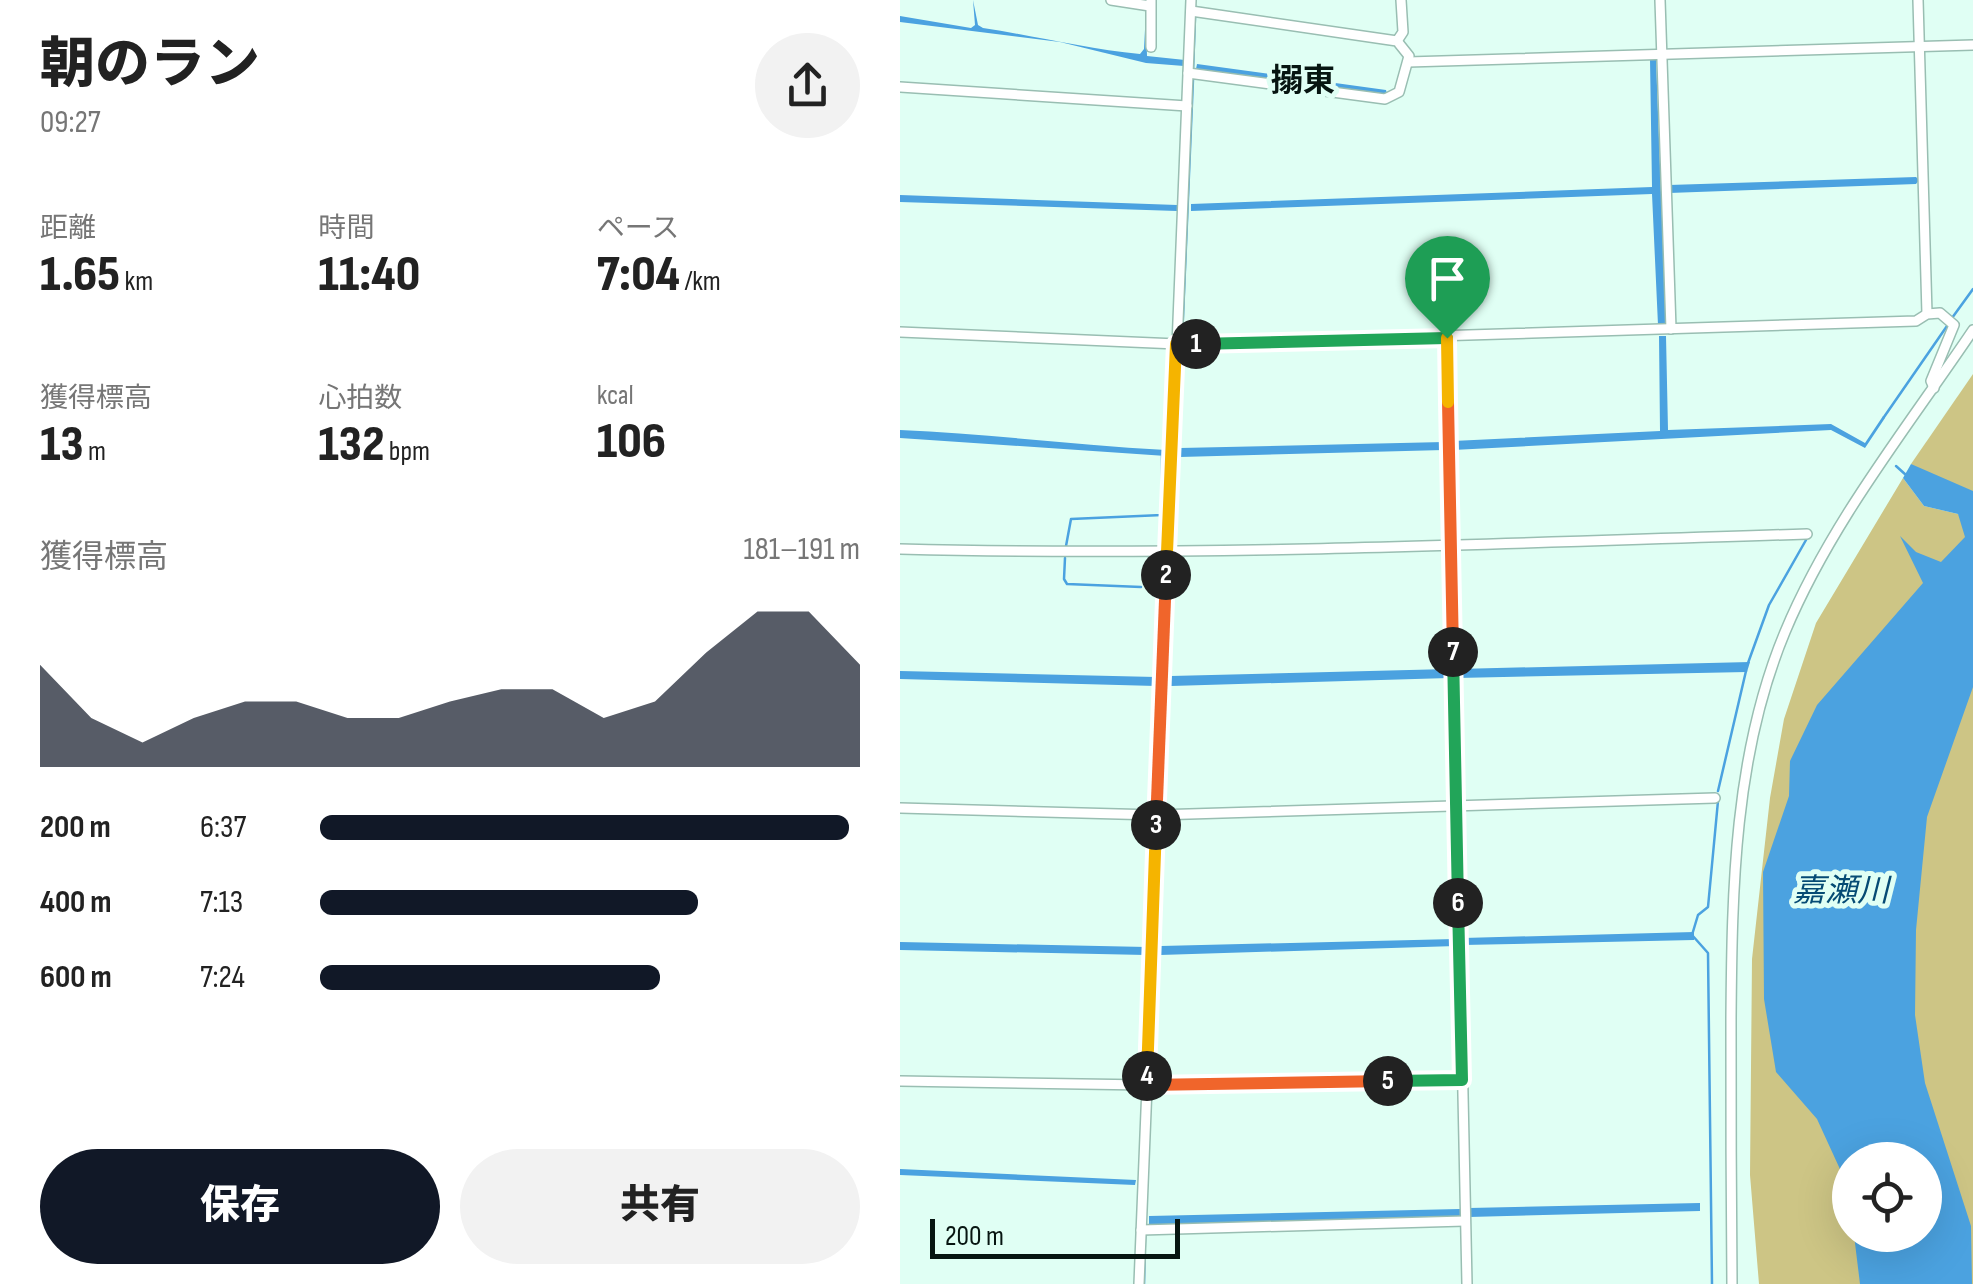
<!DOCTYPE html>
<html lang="ja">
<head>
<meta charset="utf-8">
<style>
	:root { --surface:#fff; --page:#f2f2f2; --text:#222; --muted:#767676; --accent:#111827 }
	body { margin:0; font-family:"Sofia Sans Condensed","Noto Sans JP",sans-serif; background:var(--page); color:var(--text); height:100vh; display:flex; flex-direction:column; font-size:38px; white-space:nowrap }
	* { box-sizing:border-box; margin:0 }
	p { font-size:32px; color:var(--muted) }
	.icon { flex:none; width:55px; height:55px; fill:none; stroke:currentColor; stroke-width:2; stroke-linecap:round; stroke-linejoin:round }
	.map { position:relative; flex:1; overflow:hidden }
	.sheet { display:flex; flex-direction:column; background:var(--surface); width:900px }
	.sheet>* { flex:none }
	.tools { position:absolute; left:932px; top:1142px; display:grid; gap:20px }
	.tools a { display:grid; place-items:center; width:110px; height:110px; border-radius:50%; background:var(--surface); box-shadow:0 10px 40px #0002; font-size:50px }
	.scale { position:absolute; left:30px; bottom:25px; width:250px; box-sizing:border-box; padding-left:10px; border:5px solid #071511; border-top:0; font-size:28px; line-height:35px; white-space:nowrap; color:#071511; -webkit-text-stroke:8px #e0fff4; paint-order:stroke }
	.pin { position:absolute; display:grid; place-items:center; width:85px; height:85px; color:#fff; margin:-102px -42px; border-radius:50% 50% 50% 0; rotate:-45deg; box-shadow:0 0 10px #0007 }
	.pin .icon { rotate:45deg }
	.km { position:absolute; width:50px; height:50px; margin:-25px; border-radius:50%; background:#222; color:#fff; font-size:28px; line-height:50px; text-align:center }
	.round { display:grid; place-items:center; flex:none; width:105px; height:105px; border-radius:52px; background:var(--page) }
	.head { display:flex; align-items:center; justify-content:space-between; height:170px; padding:0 40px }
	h1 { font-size:55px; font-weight:800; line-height:75px }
	.stats { display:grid; grid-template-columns:repeat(3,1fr); gap:15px; height:170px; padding:10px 40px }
	.stats div { display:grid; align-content:center }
	.stats b { font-size:50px; font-weight:800 }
	.stats small { font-size:28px; font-weight:400 }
	.stats p { font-size:28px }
	.chart { height:280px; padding:20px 40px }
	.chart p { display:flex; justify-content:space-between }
	.chart svg { width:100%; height:180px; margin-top:10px; fill:var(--accent); opacity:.7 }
	.primary-button { display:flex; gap:20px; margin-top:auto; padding:20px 40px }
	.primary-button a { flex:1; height:115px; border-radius:60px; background:var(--accent); color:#fff; font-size:40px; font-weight:800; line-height:115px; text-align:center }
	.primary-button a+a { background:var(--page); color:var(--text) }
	ul { padding:0 40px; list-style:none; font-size:32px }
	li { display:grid; grid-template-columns:160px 120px 1fr; align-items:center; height:75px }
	li i { height:25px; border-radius:12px; background:var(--accent) }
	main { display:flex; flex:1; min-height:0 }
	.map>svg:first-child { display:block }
</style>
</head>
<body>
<main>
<section class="sheet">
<div class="head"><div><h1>朝のラン</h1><p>09:27</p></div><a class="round"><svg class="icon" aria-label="share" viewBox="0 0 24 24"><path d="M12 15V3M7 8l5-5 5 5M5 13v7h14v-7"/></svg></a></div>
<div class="stats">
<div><p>距離</p><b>1.65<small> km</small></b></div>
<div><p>時間</p><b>11:40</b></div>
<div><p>ペース</p><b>7:04<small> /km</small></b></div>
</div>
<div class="stats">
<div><p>獲得標高</p><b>13<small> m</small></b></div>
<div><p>心拍数</p><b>132<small> bpm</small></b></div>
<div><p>kcal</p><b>106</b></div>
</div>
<div class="chart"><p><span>獲得標高</span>181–191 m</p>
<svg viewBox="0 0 160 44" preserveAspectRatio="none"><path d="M0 44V19L10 32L20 38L30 32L40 28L50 28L60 32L70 32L80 28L90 25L100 25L110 32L120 28L130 16L140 6L150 6L160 19V44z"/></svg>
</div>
<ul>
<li><b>200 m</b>6:37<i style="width:98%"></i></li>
<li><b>400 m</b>7:13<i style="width:70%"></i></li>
<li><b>600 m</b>7:24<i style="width:63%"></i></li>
</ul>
<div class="primary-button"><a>保存</a><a>共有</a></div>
</section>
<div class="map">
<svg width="1073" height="1284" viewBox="0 0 1073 1284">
	<rect width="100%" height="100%" fill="#e0fff4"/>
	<g fill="#cdc585">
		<polygon points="1073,374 1073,496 1024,476 1011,464"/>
		<polygon points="1003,478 1024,506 1058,514 1073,532 1034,585 950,1160 950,1235 988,1235 995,1284 859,1284 850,1175 852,959 870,798 884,719 916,623"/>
		<polygon points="1073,644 1073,1284 1061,1284 963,795"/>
	</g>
	<g fill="#4ba2e0">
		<path d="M73,0L78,25L83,28C136,36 187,49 240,54L244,49L246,10L247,56L285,60L284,66L246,63L160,42L0,22V16L71,28L75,25Z"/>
		<polygon points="750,59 756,59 766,325 758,325 752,194 291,211 291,204 752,187"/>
		<polygon points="297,64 486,90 487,94 481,97 296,69"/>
		<polygon points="1016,177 1019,180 1016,184 769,193 769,185"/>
		<polygon points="0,195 277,205 277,211 0,202"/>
		<polygon points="759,336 766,336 768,430 931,424 965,443 983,416 985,418 965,448 931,430 553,450 553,441 760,431"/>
		<path d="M0,430C89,434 177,445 266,450V456L0,438Z"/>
		<polygon points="544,442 544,450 280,457 280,448"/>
		<polygon points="1011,464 1073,491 1073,687 1027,817 1016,930 1015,1015 1025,1083 1071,1226 1072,1284 960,1284 954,1235 1025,1235 1025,1160 950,1160 950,1191 917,1119 876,1072 864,999 863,872 889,796 890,761 917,705 1023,583 1000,536 1016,552 1041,562 1065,537 1058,514 1024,506 1003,478"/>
		<polygon points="850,662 847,672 557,678 557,669"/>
		<polygon points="549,669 549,678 271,686 271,676"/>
		<polygon points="0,671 256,677 256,686 0,679"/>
		<polygon points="794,932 794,940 563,945 563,938"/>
		<polygon points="555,939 556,946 260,955 261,946"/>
		<polygon points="0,942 247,947 246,955 0,950"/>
		<polygon points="0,1169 236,1180 235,1185 0,1175"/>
		<polygon points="800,1203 800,1211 569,1217 569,1208"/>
		<polygon points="560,1209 560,1217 249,1225 249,1216"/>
	</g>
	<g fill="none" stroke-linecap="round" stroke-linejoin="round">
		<g stroke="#4ba2e0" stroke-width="2.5">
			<polyline points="293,70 295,17"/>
			<polyline points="1052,318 1073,289"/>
			<polyline points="282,340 293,79"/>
			<polyline points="984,417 1047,326"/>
			<polyline points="996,466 1006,475"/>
			<polyline points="166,546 171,519 262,515 262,456"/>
			<polyline points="274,548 282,350"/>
			<polyline points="165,558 164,579 167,584 241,587"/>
			<polyline points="848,663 869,605 906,540"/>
			<polyline points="818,791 846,671"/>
			<polyline points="263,810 273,556"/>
			<polyline points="253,1052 262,820"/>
			<polyline points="244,1284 245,1236"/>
			<polyline points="812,1284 808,953 792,935 798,915 808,907 818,801"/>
		</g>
		<defs>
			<g id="minor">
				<polyline points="211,0 250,6"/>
				<polyline points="251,0 251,47"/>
				<polyline points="760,0 771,329"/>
				<polyline points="1018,0 1027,314"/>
				<polyline points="497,41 503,32 501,0"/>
				<polyline points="508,62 1073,45"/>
				<polyline points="288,73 485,99 499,92 509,56 497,41 291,11"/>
				<polyline points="0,87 287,106"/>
				<polyline points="0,332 277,344 1016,321 1027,314 1040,313 1054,325 1031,381 1034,388"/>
				<polyline points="547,338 567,1284"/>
				<path d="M0,549C302,557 605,543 907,534"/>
				<polyline points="0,808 256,815 815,798"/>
				<polyline points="0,1081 246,1085 562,1079"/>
				<polyline points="241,1230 565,1221"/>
				<polyline points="239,1284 291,0"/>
				<path d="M832,1284C831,1196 831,1107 831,1019C832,889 834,754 885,632C931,522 1007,428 1073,330"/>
			</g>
		</defs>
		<use href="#minor" stroke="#99beb2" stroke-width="12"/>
		<use href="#minor" stroke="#fff" stroke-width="9"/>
	</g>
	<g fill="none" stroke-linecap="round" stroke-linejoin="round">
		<defs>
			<polyline id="split-1" points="296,344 547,338"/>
			<polyline id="split-2" points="266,575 276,344 296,344"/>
			<polyline id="split-3" points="256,825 266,575"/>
			<polyline id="split-4" points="247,1076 256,825"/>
			<polyline id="split-5" points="247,1076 246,1085 488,1081"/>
			<polyline id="split-6" points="488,1081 562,1080 558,903"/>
			<polyline id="split-7" points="553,652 558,903"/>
			<polyline id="split-8" points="548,402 553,652"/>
			<polyline id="split-9" points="547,338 548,402"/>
		</defs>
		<use href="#split-1" stroke="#fff" stroke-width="20"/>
		<use href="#split-2" stroke="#fff" stroke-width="20"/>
		<use href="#split-3" stroke="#fff" stroke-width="20"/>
		<use href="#split-4" stroke="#fff" stroke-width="20"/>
		<use href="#split-5" stroke="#fff" stroke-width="20"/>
		<use href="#split-6" stroke="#fff" stroke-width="20"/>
		<use href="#split-7" stroke="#fff" stroke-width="20"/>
		<use href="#split-8" stroke="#fff" stroke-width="20"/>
		<use href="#split-9" stroke="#fff" stroke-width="20"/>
		<use href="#split-1" stroke="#22a559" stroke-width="12"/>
		<use href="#split-2" stroke="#f5b400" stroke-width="12"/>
		<use href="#split-3" stroke="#f0652b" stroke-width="12"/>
		<use href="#split-4" stroke="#f5b400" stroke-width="12"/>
		<use href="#split-5" stroke="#f0652b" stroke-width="12"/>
		<use href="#split-6" stroke="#22a559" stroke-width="12"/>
		<use href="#split-7" stroke="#22a559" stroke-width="12"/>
		<use href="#split-8" stroke="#f0652b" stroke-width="12"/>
		<use href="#split-9" stroke="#f5b400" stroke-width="12"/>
	</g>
	<g text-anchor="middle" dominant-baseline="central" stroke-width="10" stroke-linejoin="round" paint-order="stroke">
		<g font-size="32" font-weight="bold" fill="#071511" stroke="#e0fff4">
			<text x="403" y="81">搦東</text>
		</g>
		<g font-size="32" font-style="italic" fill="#054b74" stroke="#e0fff4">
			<text x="941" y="891">嘉瀬川</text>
		</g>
	</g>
</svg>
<div class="tools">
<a><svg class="icon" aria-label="locate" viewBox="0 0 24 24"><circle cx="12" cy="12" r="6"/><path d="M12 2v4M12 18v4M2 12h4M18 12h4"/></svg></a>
</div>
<div class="scale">200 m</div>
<div class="pin" style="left:547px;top:338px;background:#1e9e55"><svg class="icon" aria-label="arrive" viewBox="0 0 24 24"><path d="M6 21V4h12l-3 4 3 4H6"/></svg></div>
<b class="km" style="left:296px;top:344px">1</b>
<b class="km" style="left:266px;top:575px">2</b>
<b class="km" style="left:256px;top:825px">3</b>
<b class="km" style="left:247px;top:1076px">4</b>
<b class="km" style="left:488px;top:1081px">5</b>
<b class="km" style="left:558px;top:903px">6</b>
<b class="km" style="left:553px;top:652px">7</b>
</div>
</main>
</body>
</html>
